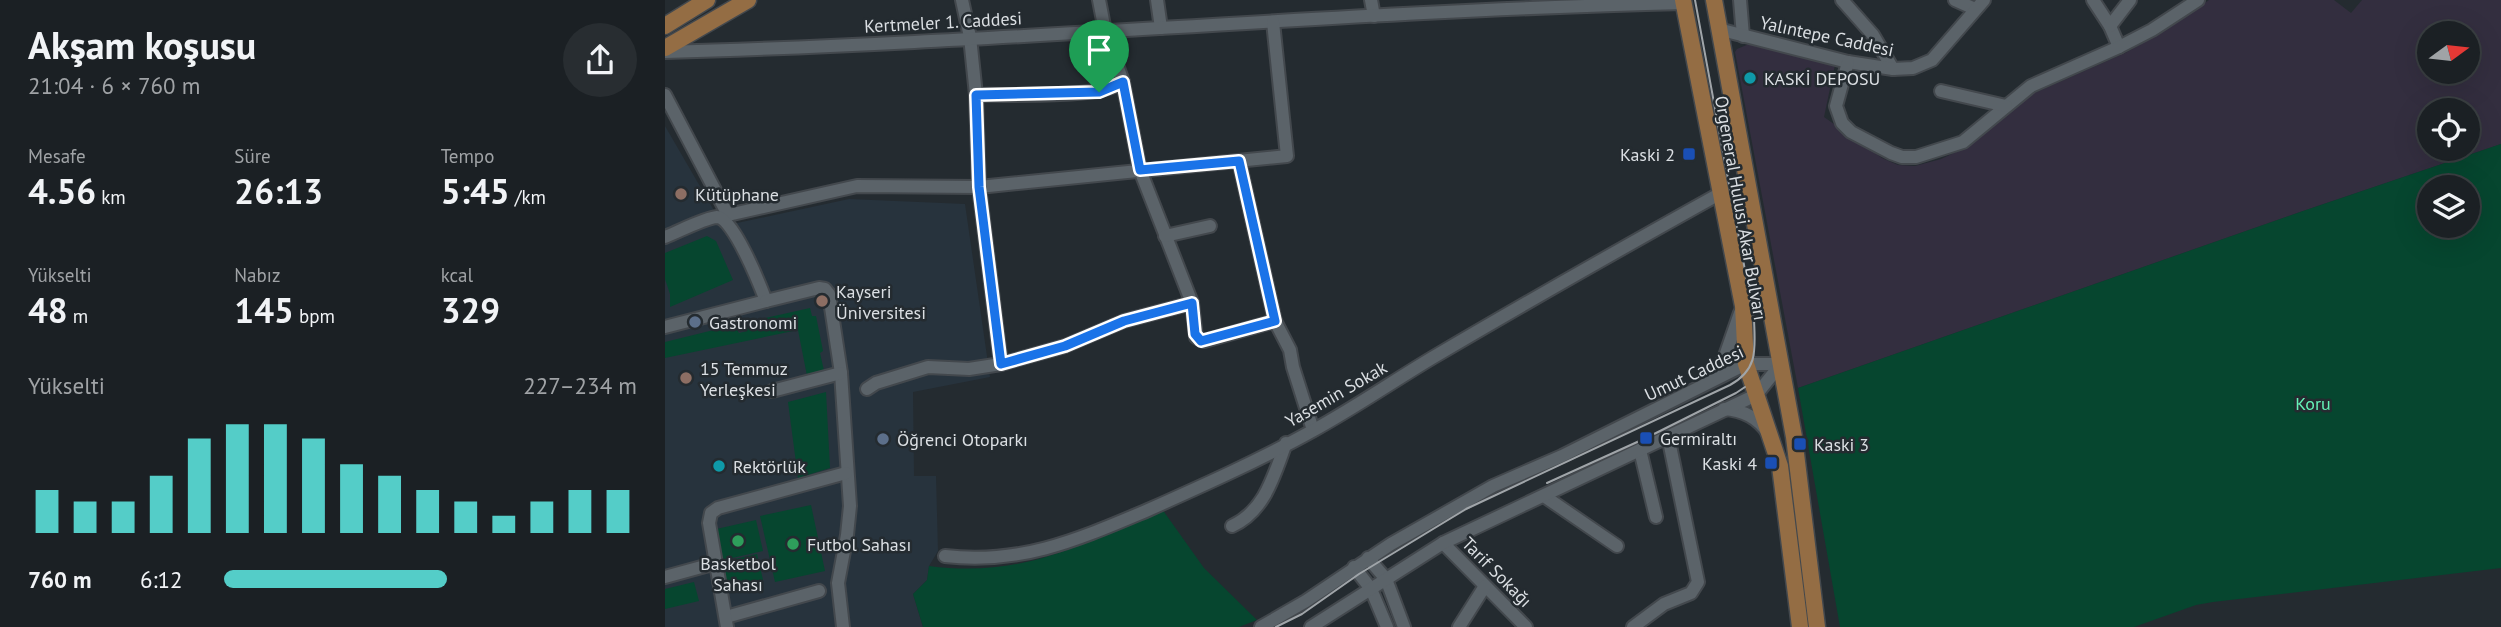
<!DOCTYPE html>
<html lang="tr">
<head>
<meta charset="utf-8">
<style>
	:root { --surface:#1b2024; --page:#282d31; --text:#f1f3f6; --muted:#a0a3a6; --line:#393e41; --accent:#54cdc8 }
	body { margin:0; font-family:"PT Sans",sans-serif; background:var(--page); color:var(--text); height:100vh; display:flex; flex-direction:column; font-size:26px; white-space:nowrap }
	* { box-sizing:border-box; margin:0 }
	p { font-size:23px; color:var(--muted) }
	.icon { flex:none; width:38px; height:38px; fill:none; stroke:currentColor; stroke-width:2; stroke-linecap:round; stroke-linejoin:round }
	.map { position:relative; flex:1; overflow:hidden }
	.panel { display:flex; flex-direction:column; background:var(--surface); width:665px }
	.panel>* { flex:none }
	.needle { width:46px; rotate:75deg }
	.controls { position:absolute; left:1752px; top:21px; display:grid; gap:14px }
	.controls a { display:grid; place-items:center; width:63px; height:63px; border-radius:50%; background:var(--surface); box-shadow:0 7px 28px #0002,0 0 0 2px var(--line); font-size:35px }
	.pin { position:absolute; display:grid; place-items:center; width:60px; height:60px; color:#fff; margin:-72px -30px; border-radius:50% 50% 50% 0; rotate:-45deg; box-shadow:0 0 7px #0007 }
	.pin .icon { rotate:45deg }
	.round { display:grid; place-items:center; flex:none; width:74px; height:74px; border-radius:37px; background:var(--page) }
	.summary { display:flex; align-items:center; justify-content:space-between; height:119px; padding:0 28px }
	h1 { font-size:38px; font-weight:600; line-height:52px }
	.metrics { display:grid; grid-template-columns:repeat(3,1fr); gap:10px; height:119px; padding:7px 28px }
	.metrics div { display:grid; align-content:center }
	.metrics b { font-size:35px; font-weight:600 }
	.metrics small { font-size:19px; font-weight:400 }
	.metrics p { font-size:19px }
	.chart { height:196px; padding:14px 28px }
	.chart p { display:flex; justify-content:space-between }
	.chart svg { width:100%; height:126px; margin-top:7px; stroke:var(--accent); stroke-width:6 }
	ul { padding:0 28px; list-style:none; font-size:23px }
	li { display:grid; grid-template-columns:112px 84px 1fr; align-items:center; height:52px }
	li i { height:18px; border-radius:9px; background:var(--accent) }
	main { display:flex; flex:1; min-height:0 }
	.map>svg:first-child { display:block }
</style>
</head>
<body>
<main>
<section class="panel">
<div class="summary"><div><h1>Akşam koşusu</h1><p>21:04 · 6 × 760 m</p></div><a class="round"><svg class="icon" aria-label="share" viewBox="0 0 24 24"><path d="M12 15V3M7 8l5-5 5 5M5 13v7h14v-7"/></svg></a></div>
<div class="metrics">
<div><p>Mesafe</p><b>4.56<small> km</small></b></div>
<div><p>Süre</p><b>26:13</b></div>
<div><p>Tempo</p><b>5:45<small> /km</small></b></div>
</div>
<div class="metrics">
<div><p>Yükselti</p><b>48<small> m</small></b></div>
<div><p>Nabız</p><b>145<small> bpm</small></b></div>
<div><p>kcal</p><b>329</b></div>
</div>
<div class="chart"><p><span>Yükselti</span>227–234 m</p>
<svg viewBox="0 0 160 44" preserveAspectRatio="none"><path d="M5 44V29M15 44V33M25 44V33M35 44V24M45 44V11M55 44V6M65 44V6M75 44V11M85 44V20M95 44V24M105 44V29M115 44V33M125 44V38M135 44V33M145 44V29M155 44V29"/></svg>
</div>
<ul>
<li><b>760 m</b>6:12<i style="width:54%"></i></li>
</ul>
</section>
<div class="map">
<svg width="1836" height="627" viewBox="0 0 1836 627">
	<rect width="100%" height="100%" fill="#242b30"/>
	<path fill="#332e3f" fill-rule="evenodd" d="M1544,0H1669L1686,13L1697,0H1836V144L1638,211L1133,388L1070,52L1072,49L1084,44L1170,65L1159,117L1217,158L1233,165L1250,166L1276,159L1295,150L1360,97L1460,53L1501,30ZM1764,33H1802V72H1764ZM1764,110H1802V149H1764Z"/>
	<polygon fill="#27333d" points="0,126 58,226 184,199 300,204 325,377 248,392 249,476 271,476 273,551 264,566 262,580 248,594 258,627 0,627"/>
	<g fill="#06462f" fill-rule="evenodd">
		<path d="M1836,144V568L1548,602L1531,605L1469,627H1175L1133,388L1638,211ZM1764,187H1802V226H1764Z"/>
		<polygon points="42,236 51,241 68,280 5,307 5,294 0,279 0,253"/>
		<polygon points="145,308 147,316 151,316 158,351 155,353 160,375 144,386 133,330 0,358 0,342 69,325 74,333 82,331 83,322"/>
		<polygon points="161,392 165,468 133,478 123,402"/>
		<polygon points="146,505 160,571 110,582 95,516"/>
		<path d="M497,509L539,568L592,620L574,627H258L248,594L262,580L264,566C357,578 415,546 497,509Z"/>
		<polygon points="91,520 98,551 54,561 47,530"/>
		<polygon points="92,554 98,580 53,590 47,564"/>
		<polygon points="29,582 34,601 0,609 0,589"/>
	</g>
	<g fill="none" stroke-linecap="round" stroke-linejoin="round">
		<defs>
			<g id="minor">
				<polyline points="297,0 305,37 311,95 314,187 336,364"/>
				<polyline points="434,0 440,31 458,82 475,170 527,303 531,337 539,341 610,321"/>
				<polyline points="492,0 496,28"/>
				<polyline points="706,0 709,16"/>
				<polyline points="1075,0 1078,36"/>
				<polyline points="1177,0 1208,35 1228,69"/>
				<polyline points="1290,0 1310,9"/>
				<polyline points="1428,0 1445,26 1454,47"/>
				<polyline points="1445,26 1465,0"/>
				<polyline points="1053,29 1183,62 1228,69 1248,68 1267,60 1319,0"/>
				<path d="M0,52C340,43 679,11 1019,3"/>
				<polyline points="1183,62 1171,106 1177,123 1186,132 1226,153 1237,157 1251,157 1298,142 1366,86 1454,47 1487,30 1533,0"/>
				<polyline points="1276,91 1341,106"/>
				<polyline points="0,95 63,215 192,186 314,187 622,156 608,22"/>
				<path d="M311,95C347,94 431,99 458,82"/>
				<polyline points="574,161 610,321 625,350 628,367 648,430"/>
				<polyline points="500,236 545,226"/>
				<path d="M0,237C13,232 39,218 52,217C68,217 95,285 101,301L0,327"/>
				<polyline points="101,301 154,288 160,289 164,294 176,373 185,506 182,535 173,583 178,627"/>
				<polyline points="1043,381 1059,359 1075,313"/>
				<polyline points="202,389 211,383 263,367 304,369 336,364 400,346 459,321 527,303"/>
				<polyline points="107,391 176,373"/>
				<path d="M1059,409C1077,410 1093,418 1103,433"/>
				<polyline points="975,450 991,517"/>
				<polyline points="879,496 952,546"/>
				<path d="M567,526C600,511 609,475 621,443"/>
				<polyline points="778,543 861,627"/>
				<path d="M280,556C357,565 414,539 483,510C539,485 595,460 649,430C689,408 727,382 767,358C862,302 959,247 1056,193"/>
				<polyline points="703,558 721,579 739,627"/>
				<polyline points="689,567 706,589 722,627"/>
				<polyline points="0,577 51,563"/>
				<polyline points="61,617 154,591"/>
				<polyline points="62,627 44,523 46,513 53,508 181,473"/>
				<polyline points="596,627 641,601 726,544 828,486 897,456 1081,364 1116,364"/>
				<polyline points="646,627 778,543 1091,395 1116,364"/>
				<polyline points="794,627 820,586"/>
				<polyline points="968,627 999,604 1026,593 1033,582 1003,436"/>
			</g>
			<g id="major">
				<polyline points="1018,0 1078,306 1081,364 1115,466 1135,627"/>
				<polyline points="1049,0 1129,437 1152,627"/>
				<polyline points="0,26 42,0"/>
				<polyline points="0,48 83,0"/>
			</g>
		</defs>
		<use href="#minor" stroke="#43484d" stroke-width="16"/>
		<use href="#major" stroke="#43484d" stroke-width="19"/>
		<use href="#minor" stroke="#5b6369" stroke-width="12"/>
		<use href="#major" stroke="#946d44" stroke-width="16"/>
		<g stroke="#a0a5a9" stroke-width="2">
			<polyline points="882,483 981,438 1071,393 1080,387"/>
			<path d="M611,627L637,614L694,574L801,509L1065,385C1094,369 1090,348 1089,319L1030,0"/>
		</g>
	</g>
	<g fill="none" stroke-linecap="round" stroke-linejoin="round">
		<defs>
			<polygon id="route" points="458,82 475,170 574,161 610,321 536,341 530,334 527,303 459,321 400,346 336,364 314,187 311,95 434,92"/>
		</defs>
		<use href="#route" stroke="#fff" stroke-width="14"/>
		<use href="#route" stroke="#1a73e8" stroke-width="9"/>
	</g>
	<g fill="#0f9aa8" stroke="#242b30" stroke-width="2.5">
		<circle cx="1085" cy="78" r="7"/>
		<circle cx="54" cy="466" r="7"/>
	</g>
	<g fill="#1a4fb4" stroke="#242b30" stroke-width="2.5">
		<rect x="1017" y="147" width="14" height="14" rx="3.5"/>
		<rect x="974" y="431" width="14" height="14" rx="3.5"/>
		<rect x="1128" y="437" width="14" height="14" rx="3.5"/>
		<rect x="1099" y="456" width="14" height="14" rx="3.5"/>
	</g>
	<g fill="#8d6e63" stroke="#242b30" stroke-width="2.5">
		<circle cx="16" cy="194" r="7"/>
		<circle cx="157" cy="301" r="7"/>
		<circle cx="21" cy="378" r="7"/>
	</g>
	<g fill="#5c6f8a" stroke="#242b30" stroke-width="2.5">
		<circle cx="30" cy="322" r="7"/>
		<circle cx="218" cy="439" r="7"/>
	</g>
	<g fill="#2e9e5b" stroke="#242b30" stroke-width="2.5">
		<circle cx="73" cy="541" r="7"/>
		<circle cx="128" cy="544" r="7"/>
	</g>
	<g text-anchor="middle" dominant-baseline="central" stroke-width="5" stroke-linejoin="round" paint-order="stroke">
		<g font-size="18" fill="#dbdfe3" stroke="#242b30">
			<text transform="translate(278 22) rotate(-3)">Kertmeler 1. Caddesi</text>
			<text transform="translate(1162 36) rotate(12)">Yalıntepe Caddesi</text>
			<text transform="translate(1076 208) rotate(80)">Orgeneral Hulusi Akar Bulvarı</text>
			<text transform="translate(1029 373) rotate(-25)">Umut Caddesi</text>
			<text transform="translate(671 394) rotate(-30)">Yasemin Sokak</text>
			<text transform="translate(832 572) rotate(45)">Tarif Sokağı</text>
		</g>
		<g font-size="18" fill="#dbdfe3" stroke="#242b30" text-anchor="start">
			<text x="1099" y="78">KASKİ DEPOSU</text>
			<text x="1010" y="154" text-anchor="end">Kaski 2</text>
			<text x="30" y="194">Kütüphane</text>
			<text x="171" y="291">Kayseri<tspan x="171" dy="21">Üniversitesi</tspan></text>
			<text x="44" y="322">Gastronomi</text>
			<text x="35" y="368">15 Temmuz<tspan x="35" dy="21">Yerleşkesi</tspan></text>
			<text x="995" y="438">Germiraltı</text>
			<text x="232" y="439">Öğrenci Otoparkı</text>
			<text x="1149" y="444">Kaski 3</text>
			<text x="1092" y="463" text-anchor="end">Kaski 4</text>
			<text x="68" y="466">Rektörlük</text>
			<text x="142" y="544">Futbol Sahası</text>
			<text x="73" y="563" text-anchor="middle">Basketbol<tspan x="73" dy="21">Sahası</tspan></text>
		</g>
		<g font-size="18" fill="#65f3b8" stroke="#242b30">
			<text x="1648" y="403">Koru</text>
		</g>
	</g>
</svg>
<div class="controls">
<a><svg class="needle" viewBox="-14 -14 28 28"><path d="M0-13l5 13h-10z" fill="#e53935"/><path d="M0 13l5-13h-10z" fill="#a0a3a6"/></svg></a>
<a><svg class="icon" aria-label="locate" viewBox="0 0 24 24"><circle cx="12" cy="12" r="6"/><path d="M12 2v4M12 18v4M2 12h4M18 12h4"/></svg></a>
<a><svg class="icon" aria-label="layers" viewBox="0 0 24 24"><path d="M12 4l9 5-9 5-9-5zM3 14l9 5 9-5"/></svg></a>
</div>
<div class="pin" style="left:434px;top:92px;background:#1e9e55"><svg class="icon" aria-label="arrive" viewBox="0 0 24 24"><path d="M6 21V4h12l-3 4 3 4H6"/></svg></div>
</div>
</main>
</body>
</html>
